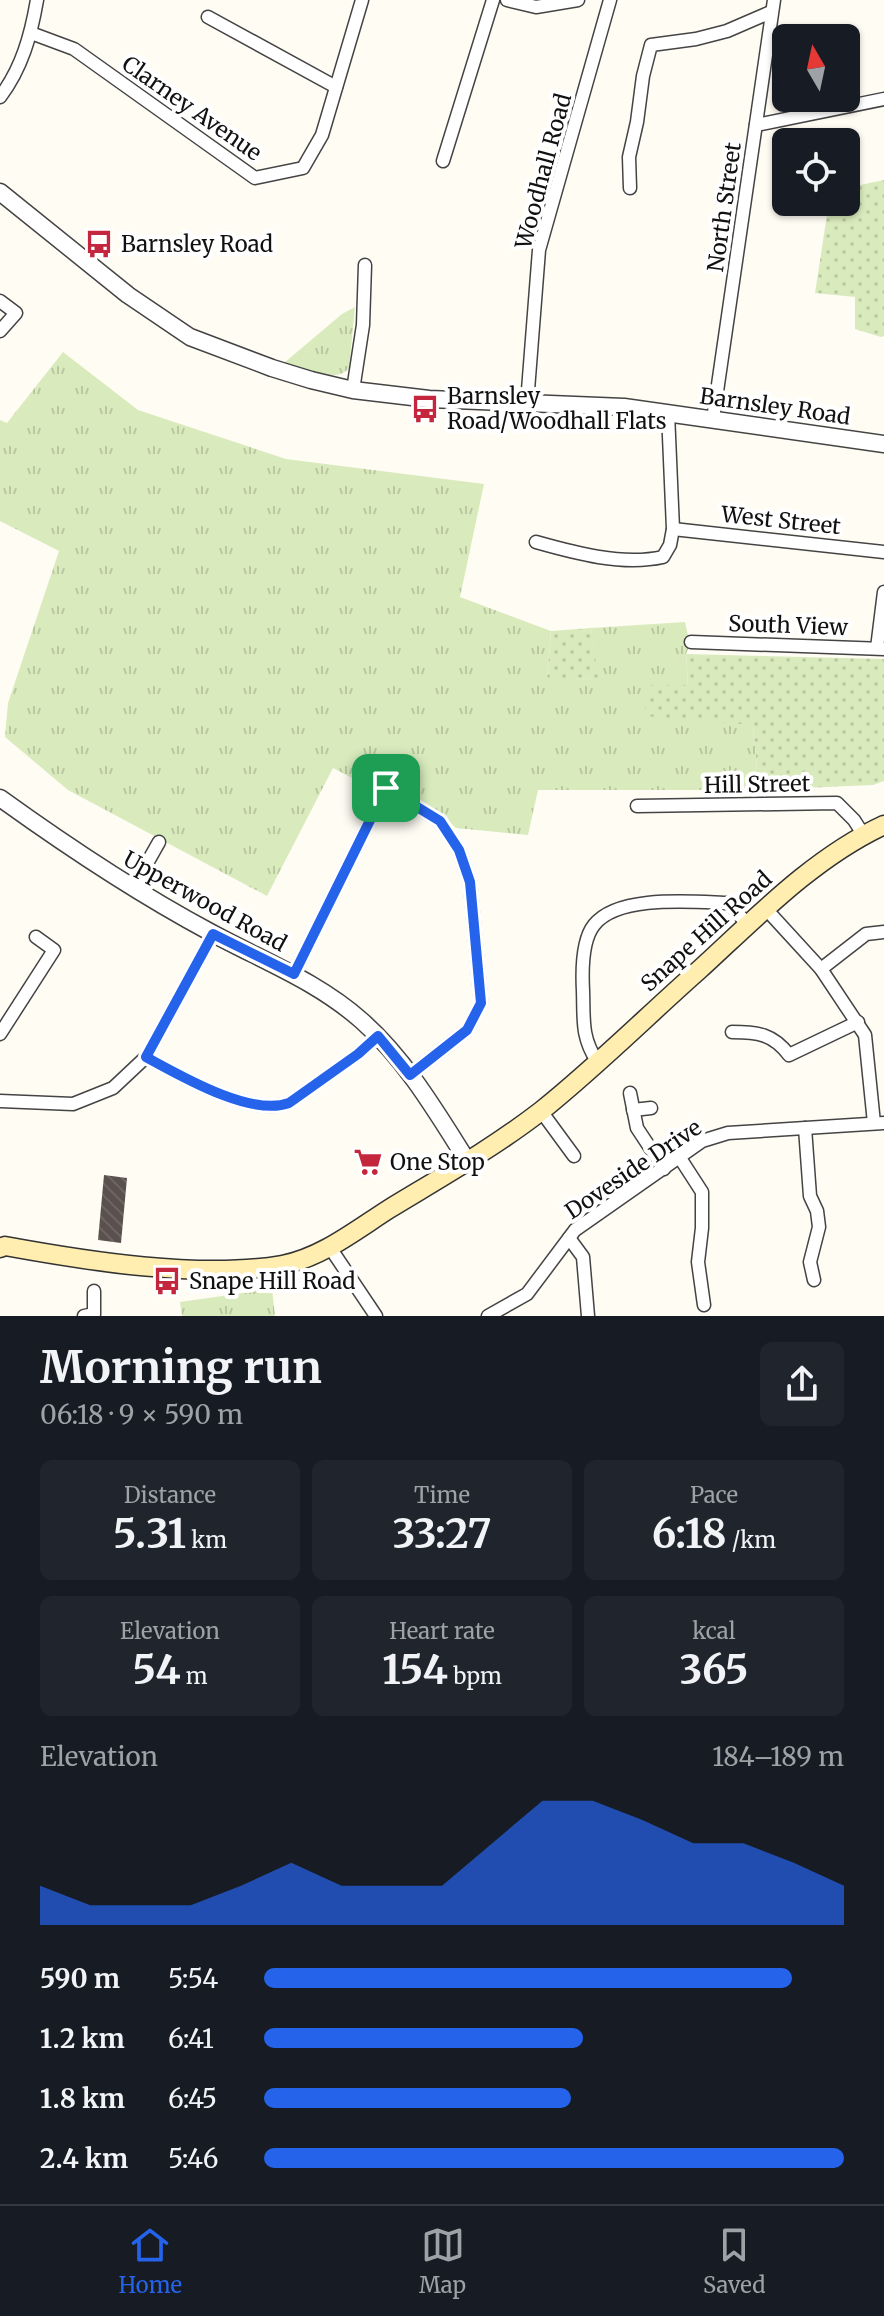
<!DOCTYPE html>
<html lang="en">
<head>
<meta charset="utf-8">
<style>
	:root { --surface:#171b24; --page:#20242c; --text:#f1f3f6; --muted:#9ea1a6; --line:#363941; --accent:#2563eb }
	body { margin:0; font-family:Merriweather,serif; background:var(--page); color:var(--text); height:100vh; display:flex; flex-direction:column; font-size:30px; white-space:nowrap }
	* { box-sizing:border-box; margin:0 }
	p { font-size:26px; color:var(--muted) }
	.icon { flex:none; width:44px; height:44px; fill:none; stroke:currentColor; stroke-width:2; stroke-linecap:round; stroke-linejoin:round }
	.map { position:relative; height:1316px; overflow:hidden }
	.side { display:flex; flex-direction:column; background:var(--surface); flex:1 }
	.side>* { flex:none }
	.needle { width:52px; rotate:351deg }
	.fabs { position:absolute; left:772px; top:24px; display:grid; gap:16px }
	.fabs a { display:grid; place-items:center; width:88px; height:88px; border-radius:12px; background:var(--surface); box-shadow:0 2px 6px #0004; font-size:40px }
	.pin { position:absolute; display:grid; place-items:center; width:68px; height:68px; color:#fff; margin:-34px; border-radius:16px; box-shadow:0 4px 12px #0006 }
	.round { display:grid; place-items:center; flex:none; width:84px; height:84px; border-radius:12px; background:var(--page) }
	.overview { display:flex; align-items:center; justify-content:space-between; height:136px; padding:0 40px }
	h1 { font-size:44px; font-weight:700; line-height:60px }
	.metrics { display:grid; grid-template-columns:repeat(3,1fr); gap:12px; height:136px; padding:8px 40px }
	.metrics div { display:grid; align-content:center; border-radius:12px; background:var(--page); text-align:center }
	.metrics b { font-size:40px; font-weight:700 }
	.metrics small { font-size:22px; font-weight:400 }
	.metrics p { font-size:22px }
	.chart { height:224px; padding:16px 40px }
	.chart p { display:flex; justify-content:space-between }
	.chart svg { width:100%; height:144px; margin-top:8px; fill:var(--accent); opacity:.7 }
	ul { padding:0 40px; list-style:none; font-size:26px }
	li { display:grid; grid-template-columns:128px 96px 1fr; align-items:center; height:60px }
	li i { height:20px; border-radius:10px; background:var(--accent) }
	.tab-bar { display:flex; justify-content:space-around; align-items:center; height:112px; border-top:2px solid var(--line); background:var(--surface); font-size:22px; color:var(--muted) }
	.tab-bar a { display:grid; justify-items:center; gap:4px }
	.tab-bar .current { color:var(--accent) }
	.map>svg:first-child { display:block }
</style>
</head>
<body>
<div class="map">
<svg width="884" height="1316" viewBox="0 0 884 1316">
	<defs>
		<pattern id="grass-tufts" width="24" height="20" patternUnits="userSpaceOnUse" patternTransform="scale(2)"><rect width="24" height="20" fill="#d9ebbd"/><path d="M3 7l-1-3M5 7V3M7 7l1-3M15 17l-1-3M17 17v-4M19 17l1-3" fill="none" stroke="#b9c8a1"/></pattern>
		<pattern id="garden-dots" width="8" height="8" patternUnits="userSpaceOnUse" patternTransform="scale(2)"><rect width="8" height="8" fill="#d9ebbd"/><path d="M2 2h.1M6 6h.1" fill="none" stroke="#b9c8a1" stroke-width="1.8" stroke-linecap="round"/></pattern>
		<pattern id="building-back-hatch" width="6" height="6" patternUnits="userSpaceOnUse" patternTransform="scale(2)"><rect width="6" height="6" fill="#5a504d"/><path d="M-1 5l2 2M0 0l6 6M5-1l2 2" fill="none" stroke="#6d6562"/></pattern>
	</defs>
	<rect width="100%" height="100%" fill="#fffcf4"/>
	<g fill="url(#grass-tufts)">
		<path d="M355,307L349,368C336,385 301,367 284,363L342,314Z"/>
		<polygon points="63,352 138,410 286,459 484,484 460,597 551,631 547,679 597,678 591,628 685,622 690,644 686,654 688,685 753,725 759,790 538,790 528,835 456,828 440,813 380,783 375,790 333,768 267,896 68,790 5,737 8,703 59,551 0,521 0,420 7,423"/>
		<polygon points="272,1289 275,1316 182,1316 180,1302"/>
	</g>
	<g fill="url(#garden-dots)">
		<polygon points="884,180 884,336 881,337 855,329 855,297 815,293 829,202 846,202 846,188"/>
		<polygon points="591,628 598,678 547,680 551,631"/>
		<polygon points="686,654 884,659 884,781 873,785 759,790 753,725 645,716 647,685 688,685"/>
	</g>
	<polygon fill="url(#building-back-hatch)" points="104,1175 127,1178 121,1243 98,1240"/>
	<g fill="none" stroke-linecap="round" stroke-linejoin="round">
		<defs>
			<g id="minor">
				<polyline points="507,0 536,7 578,0"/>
				<polyline points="208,17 336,87"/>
				<polyline points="31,33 74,49 255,178 303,168 322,135 362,0"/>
				<path d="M0,97C22,68 31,35 37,0"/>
				<polyline points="756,125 884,99"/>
				<polyline points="443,161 493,0"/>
				<polyline points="630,188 629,157 637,122 643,76 651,45 696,39 727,31 771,12"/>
				<polyline points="0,301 16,313 0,331"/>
				<polyline points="353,390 363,325 365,265"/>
				<polyline points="527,403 539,250 610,0"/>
				<polyline points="713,419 774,0"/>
				<polyline points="673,529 884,552"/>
				<path d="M536,542C575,553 622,566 663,557L670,545L673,529L668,413"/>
				<polyline points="691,642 884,649"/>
				<polyline points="877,648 884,592"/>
				<polyline points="366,771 386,788 440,821 459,850 470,882 481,1003 467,1030 410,1075"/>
				<polyline points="637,806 837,803 854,820 863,834"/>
				<polyline points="133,888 159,842"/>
				<polyline points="767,910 821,969 865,1035 874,1123"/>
				<polyline points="821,969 866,934 884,932"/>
				<polyline points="294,974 386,788"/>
				<path d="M732,1032C758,1032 773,1034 789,1055L858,1022"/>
				<polyline points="0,1034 54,950 36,937"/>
				<path d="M146,1057C181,1076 251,1117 289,1103L358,1054L378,1036"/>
				<path d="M597,1061C581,1037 584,1019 583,991C582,972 582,940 594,925C618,894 694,902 730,903L748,926"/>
				<polyline points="630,1093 637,1128 664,1169"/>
				<polyline points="0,1101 73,1104 113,1088 146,1057 213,934"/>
				<polyline points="633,1110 651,1108"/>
				<polyline points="541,1111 574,1156"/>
				<polyline points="805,1128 810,1196 817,1211 819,1227 810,1262 814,1280"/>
				<polyline points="680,1158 702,1192 702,1228 698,1262 704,1305"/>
				<polyline points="569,1238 583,1257 588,1316"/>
				<polyline points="329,1246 376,1316"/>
				<polyline points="84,1316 94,1314 94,1291"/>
				<polyline points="488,1316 527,1294 575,1230 702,1141 728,1133 884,1123"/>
			</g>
			<g id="tertiary">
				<polyline points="0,192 128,295 190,337 272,368 311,380 353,390 429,399 624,407 884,444"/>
				<path d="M0,798C68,847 137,893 210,932C263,961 317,981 362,1021C406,1060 437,1113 468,1162"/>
			</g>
			<path id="secondary" d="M0,1248L5,1246C87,1261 200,1279 282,1265C321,1258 356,1230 389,1209C440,1178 493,1148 541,1111C596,1067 647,1016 699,970C756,918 813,858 884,825"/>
		</defs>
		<use href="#minor" stroke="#444" stroke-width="15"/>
		<use href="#tertiary" stroke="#444" stroke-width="19"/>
		<use href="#secondary" stroke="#333" stroke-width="21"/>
		<use href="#minor" stroke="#fff" stroke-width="12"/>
		<use href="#tertiary" stroke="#fff" stroke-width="16"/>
		<use href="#secondary" stroke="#ffeeaf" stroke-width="18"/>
	</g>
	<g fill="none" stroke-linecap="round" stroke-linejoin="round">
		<defs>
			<path id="route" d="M386,788L440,821L459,850L470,882L481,1003L467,1030L410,1075L378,1036L358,1054L289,1103C251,1117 181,1076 146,1057L213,934L294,974Z"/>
		</defs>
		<use href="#route" stroke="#fff" stroke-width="16"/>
		<use href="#route" stroke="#2563eb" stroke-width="10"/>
	</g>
	<defs>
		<symbol id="bus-bare" viewBox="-9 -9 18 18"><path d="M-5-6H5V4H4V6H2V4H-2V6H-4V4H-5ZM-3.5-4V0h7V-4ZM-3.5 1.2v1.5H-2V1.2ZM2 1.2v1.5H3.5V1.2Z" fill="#c3263d" stroke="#fff" stroke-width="2.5" paint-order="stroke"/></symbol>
		<symbol id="supermarket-bare" viewBox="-9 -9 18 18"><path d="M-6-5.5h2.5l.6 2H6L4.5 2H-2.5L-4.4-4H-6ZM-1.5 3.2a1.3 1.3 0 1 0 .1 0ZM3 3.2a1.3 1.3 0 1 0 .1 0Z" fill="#c3263d" stroke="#fff" stroke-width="2.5" paint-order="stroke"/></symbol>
	</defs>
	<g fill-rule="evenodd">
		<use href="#bus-bare" x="79" y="224" width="40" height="40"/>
		<use href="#bus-bare" x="405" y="389" width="40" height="40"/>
		<use href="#supermarket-bare" x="348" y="1142" width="40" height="40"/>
		<use href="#bus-bare" x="147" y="1261" width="40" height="40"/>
	</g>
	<g text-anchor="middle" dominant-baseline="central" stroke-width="8" stroke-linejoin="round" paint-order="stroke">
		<g font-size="22" fill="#111" stroke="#fff">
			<text transform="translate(192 108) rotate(35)">Clarney Avenue</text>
			<text transform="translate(543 171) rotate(-75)">Woodhall Road</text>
			<text transform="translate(724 207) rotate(-82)">North Street</text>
			<text transform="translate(775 406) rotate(8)">Barnsley Road</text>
			<text transform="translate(781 520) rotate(6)">West Street</text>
			<text transform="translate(788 625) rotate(2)">South View</text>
			<text transform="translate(757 784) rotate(-1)">Hill Street</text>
			<text transform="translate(205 901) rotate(29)">Upperwood Road</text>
			<text transform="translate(706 931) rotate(-42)">Snape Hill Road</text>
			<text transform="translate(633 1169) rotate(-34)">Doveside Drive</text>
		</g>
		<g font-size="22" fill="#111" stroke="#fff" text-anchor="start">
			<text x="121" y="244">Barnsley Road</text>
			<text x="447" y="396">Barnsley<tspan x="447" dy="25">Road/Woodhall Flats</tspan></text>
			<text x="390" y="1162">One Stop</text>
			<text x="189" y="1281">Snape Hill Road</text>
		</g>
	</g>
</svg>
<div class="fabs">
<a><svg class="needle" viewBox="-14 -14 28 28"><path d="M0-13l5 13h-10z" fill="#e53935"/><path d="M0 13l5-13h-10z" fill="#9ea1a6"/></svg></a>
<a><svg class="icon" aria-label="locate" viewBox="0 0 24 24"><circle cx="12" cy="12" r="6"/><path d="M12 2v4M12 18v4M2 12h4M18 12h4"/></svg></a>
</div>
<div class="pin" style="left:386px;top:788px;background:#1e9e55"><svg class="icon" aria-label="arrive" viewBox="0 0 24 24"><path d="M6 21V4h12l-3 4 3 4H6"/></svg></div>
</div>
<section class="side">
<div class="overview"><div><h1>Morning run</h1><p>06:18 · 9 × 590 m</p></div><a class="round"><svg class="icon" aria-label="share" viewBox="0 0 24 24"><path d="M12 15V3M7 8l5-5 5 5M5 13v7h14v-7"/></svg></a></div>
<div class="metrics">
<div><p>Distance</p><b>5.31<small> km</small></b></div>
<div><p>Time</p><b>33:27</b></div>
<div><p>Pace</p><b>6:18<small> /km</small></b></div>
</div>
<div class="metrics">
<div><p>Elevation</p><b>54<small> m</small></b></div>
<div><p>Heart rate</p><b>154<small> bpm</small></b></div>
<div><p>kcal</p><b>365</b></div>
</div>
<div class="chart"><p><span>Elevation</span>184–189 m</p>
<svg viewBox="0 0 160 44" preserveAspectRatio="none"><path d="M0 44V32L10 38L20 38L30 38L40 32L50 25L60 32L70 32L80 32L90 19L100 6L110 6L120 12L130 19L140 19L150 25L160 32V44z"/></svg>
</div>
<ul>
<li><b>590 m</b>5:54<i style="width:91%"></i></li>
<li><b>1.2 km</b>6:41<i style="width:55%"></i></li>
<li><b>1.8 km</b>6:45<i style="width:53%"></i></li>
<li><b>2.4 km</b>5:46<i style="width:100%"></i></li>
</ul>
</section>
<nav class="tab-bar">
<a class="current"><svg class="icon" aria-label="home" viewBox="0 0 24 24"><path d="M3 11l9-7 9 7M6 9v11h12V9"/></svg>Home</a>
<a><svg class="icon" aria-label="map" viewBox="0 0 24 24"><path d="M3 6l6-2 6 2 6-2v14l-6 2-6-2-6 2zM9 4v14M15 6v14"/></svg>Map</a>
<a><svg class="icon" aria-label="saved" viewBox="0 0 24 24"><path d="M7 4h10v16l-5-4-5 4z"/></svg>Saved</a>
</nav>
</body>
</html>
